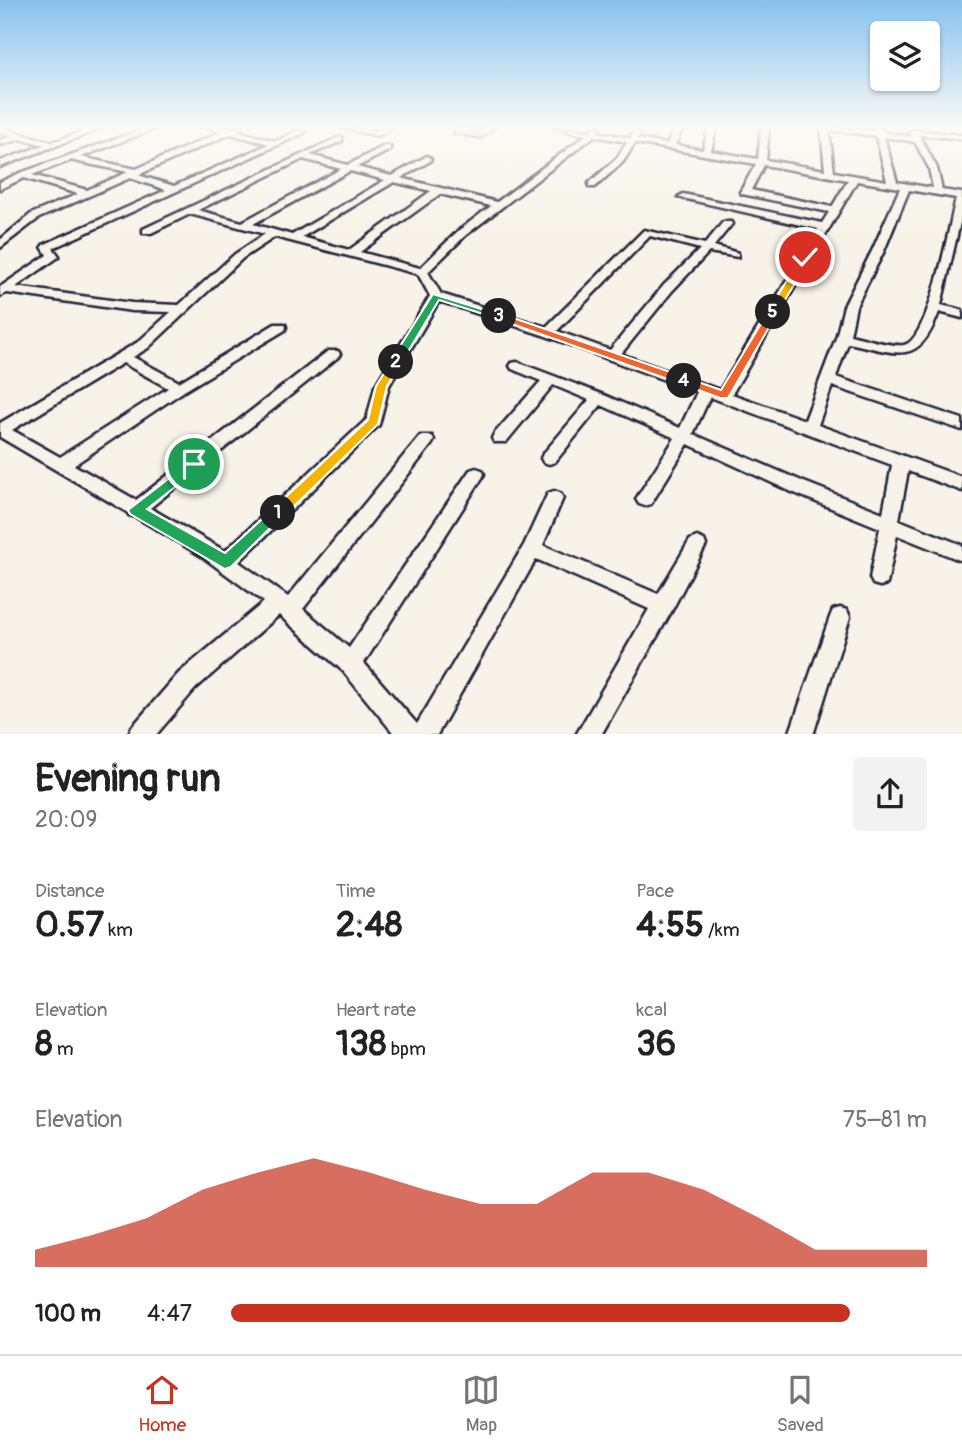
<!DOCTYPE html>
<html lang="en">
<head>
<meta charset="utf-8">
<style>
	:root { --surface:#fff; --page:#f2f2f2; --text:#222; --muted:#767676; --line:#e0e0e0; --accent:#c8321e }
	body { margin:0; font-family:Pangolin,sans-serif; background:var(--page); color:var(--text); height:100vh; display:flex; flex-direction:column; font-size:26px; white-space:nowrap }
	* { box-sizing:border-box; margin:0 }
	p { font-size:23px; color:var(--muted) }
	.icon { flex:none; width:38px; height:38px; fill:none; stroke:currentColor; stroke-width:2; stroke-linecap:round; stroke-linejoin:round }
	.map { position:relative; height:734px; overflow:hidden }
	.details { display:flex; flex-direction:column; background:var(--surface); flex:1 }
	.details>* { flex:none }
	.fabs { position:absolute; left:870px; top:21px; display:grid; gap:14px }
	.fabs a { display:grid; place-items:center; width:70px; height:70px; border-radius:7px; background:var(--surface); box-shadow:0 2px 5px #0004; font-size:35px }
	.pin { position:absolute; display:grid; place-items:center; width:60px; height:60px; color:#fff; margin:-30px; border:4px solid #fff; border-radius:50%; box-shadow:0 2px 7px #0007 }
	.km { position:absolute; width:35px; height:35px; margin:-18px; border-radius:50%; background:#222; color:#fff; font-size:19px; line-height:35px; text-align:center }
	.round { display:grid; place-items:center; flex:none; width:74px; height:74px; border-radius:7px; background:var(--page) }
	.head { display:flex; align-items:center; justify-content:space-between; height:119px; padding:0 35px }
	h1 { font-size:38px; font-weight:800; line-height:52px }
	.figures { display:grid; grid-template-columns:repeat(3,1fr); gap:10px; height:119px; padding:7px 35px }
	.figures div { display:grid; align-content:center }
	.figures b { font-size:35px; font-weight:800 }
	.figures small { font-size:19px; font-weight:400 }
	.figures p { font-size:19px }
	.chart { height:196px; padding:14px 35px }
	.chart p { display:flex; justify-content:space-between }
	.chart svg { width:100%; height:126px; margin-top:7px; fill:var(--accent); opacity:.7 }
	ul { padding:0 35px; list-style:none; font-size:23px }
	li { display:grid; grid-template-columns:112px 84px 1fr; align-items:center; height:52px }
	li i { height:18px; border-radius:9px; background:var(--accent) }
	.tabs { display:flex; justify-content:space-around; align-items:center; height:98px; border-top:2px solid var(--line); background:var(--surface); font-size:19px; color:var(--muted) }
	.tabs a { display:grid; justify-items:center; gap:4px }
	.tabs .current { color:var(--accent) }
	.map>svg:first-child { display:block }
</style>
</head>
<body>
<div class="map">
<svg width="962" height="735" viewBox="0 0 962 735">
	<rect width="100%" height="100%" fill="#f7f3e8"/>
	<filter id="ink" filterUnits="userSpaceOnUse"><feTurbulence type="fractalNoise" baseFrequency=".0143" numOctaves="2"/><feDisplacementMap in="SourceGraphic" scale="14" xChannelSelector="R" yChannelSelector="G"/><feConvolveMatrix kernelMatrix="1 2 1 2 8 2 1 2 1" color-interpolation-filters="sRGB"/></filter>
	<g filter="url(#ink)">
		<polygon fill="#d7a8c9" stroke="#22223b" stroke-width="2" points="453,128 496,128 481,139 453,134"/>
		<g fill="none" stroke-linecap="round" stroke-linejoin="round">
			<defs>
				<g id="street">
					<polygon points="0,128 52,142 92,128 103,128 0,167 0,161 44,145 21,139 0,145 0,140 13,136 0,132"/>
					<path d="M146,128H157L81,157L136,169L221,132L209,128H242L237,131L276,141L299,130L306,132L53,248L59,256L57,258L16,287L132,303L179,305L235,254L265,234L190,214L151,233H143V229L339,137H342V141L310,155L348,165L384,146H390V150L357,167L392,176L427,156L431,159L430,161L401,178L497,202L586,135L555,128L590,131L592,128H600L597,132L630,138L636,128H644L637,139L667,144L675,128H683L675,145L703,150L708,128H716L711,151L758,159L761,128H769L766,160L825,170L821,128L875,131L874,128H882L883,132L912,137L909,132L913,130L962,135V139L919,135L937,168L942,190L962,193V214L941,305L962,310V318L939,312C918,369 897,352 848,343L836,377L962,419V430L832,386L818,425L962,477V491L908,471L899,520L962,545V561L897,535L887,584L880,586L873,584L870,578L880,528L792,492L688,444L651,504L645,506L639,504L636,499L639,494L675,438L601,405L555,462L549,464L543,462L541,458L543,454L589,400L553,385L506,442H494L492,438L494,434L541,381L512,369L510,366L512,363L517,362L604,395L680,428L697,392L543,335L439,301L389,386L379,425L239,562L288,597L420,436H432L434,440L432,444L303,609L349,648L470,470L476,468L482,470L484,474L482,478L364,663L417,724L524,545L548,493L554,491L560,493L563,498L543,545L658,594L690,540L697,537L704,540L706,545L671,612L601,735H576L649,609L536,559L437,735H395L343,671L279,615L195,689L156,735H128L132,727L179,673L264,602L200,555L136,517L129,515L127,512L0,437V423L138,342L171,312L132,311L7,293L0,296V287L47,255L42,247L43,245L166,190L130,178L39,218L0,248V240L31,214L78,194L24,178L0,189V182L20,173ZM829,130L876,136L887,181L834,172ZM230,134L269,144L174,186L138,175ZM594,136L627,142L617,158L589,183V187H595L623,162L635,143L756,164L740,192L742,194L829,212L822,223L683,194L678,197L818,229L720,390L621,354L672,291L709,252L738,257V253L714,246L732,224L731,222H723L705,244L644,230L546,327L441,294L428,272L466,235ZM884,137L915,142L929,168L933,188L897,182ZM303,159L341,169L242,222L198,210ZM72,160L74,161L128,172L87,190L32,175ZM764,165L848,180L832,207L751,190ZM350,171L385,180L292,235L253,224ZM857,181L900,188L872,251L844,306L836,338L805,420L732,394ZM394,182L431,191L349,250L302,237ZM909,190L956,198C950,222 929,341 904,345C892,347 864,338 850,335L856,306L884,251ZM440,194L491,206L458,231L420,268L360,252ZM650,236L700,249L664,285L610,350L557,331ZM275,237L418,274L430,296L375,386L367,419L225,551L150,508L338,357L340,354L338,351H328L136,500L74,465L184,391L285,330L286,327L285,324H275L179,382L133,357L148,348L243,258ZM123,363L168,388L60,457L12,430ZM710,397L892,465L883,513L804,482L693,434Z"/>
					<polygon points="344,128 377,131 384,128 393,128 378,136"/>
					<polygon points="840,608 847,610 850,617 813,735 789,735 830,617 833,610"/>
				</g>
			</defs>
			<use href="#street" stroke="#22223b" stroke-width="5"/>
			<use href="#street" fill="#f7f3e8" fill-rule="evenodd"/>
		</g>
	</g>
	<linearGradient id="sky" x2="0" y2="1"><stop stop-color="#87c2ee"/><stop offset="0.55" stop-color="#fbfaf5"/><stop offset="1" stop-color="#fbfaf5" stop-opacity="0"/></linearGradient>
	<rect width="962" height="231" fill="url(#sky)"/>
	<polygon fill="#22a559" stroke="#fff" stroke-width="2" points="194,459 201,464 199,468 147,509 225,553 273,509 278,507 285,513 231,567 225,569 130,514 128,510"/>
	<polygon fill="#f5b400" stroke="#fff" stroke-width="2" points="396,359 402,362 387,386 378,424 283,517 273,517 271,513 273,509 368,420 376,386 392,360"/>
	<polygon fill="#22a559" stroke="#fff" stroke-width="2" points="433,294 504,316 499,319 439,300 400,365 392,365 390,362"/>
	<polygon fill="#f0652b" stroke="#fff" stroke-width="2" points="499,313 688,378 689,381 684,384 679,383 495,318 494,316"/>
	<polygon fill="#f0652b" stroke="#fff" stroke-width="2" points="770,309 778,312 728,398 720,398 679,383 679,378 684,377 721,390"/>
	<polygon fill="#f5b400" stroke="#fff" stroke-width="2" points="805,254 810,257 778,312 770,314 768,312 801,257"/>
</svg>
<div class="fabs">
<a><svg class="icon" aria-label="layers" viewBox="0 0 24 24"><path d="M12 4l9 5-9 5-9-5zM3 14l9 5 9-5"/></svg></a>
</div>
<div class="pin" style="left:194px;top:464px;background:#1e9e55"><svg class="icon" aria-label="arrive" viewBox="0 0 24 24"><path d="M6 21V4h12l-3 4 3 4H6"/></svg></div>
<div class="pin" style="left:805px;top:257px;background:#d93025"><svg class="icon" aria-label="check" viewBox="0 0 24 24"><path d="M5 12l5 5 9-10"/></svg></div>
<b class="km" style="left:278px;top:513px">1</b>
<b class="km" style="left:396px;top:362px">2</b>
<b class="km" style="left:499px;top:316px">3</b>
<b class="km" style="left:684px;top:381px">4</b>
<b class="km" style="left:773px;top:312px">5</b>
</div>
<section class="details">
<div class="head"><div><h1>Evening run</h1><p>20:09</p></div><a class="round"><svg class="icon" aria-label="share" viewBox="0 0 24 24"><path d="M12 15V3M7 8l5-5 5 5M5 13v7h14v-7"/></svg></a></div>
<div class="figures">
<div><p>Distance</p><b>0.57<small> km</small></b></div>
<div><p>Time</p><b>2:48</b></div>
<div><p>Pace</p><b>4:55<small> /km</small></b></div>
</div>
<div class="figures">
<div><p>Elevation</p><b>8<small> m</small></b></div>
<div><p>Heart rate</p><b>138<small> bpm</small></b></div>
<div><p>kcal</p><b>36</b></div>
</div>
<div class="chart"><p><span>Elevation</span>75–81 m</p>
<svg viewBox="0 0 160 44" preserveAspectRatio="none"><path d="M0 44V38L10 33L20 27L30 17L40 11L50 6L60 11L70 17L80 22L90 22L100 11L110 11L120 17L130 27L140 38L150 38L160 38V44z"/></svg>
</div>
<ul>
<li><b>100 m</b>4:47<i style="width:89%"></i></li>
</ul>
</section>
<nav class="tabs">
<a class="current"><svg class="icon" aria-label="home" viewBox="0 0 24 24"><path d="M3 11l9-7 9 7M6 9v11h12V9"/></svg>Home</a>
<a><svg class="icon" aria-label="map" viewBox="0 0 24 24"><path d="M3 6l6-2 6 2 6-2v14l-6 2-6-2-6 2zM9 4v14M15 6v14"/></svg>Map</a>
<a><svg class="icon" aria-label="saved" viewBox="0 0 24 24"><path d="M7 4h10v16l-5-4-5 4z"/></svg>Saved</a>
</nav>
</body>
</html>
